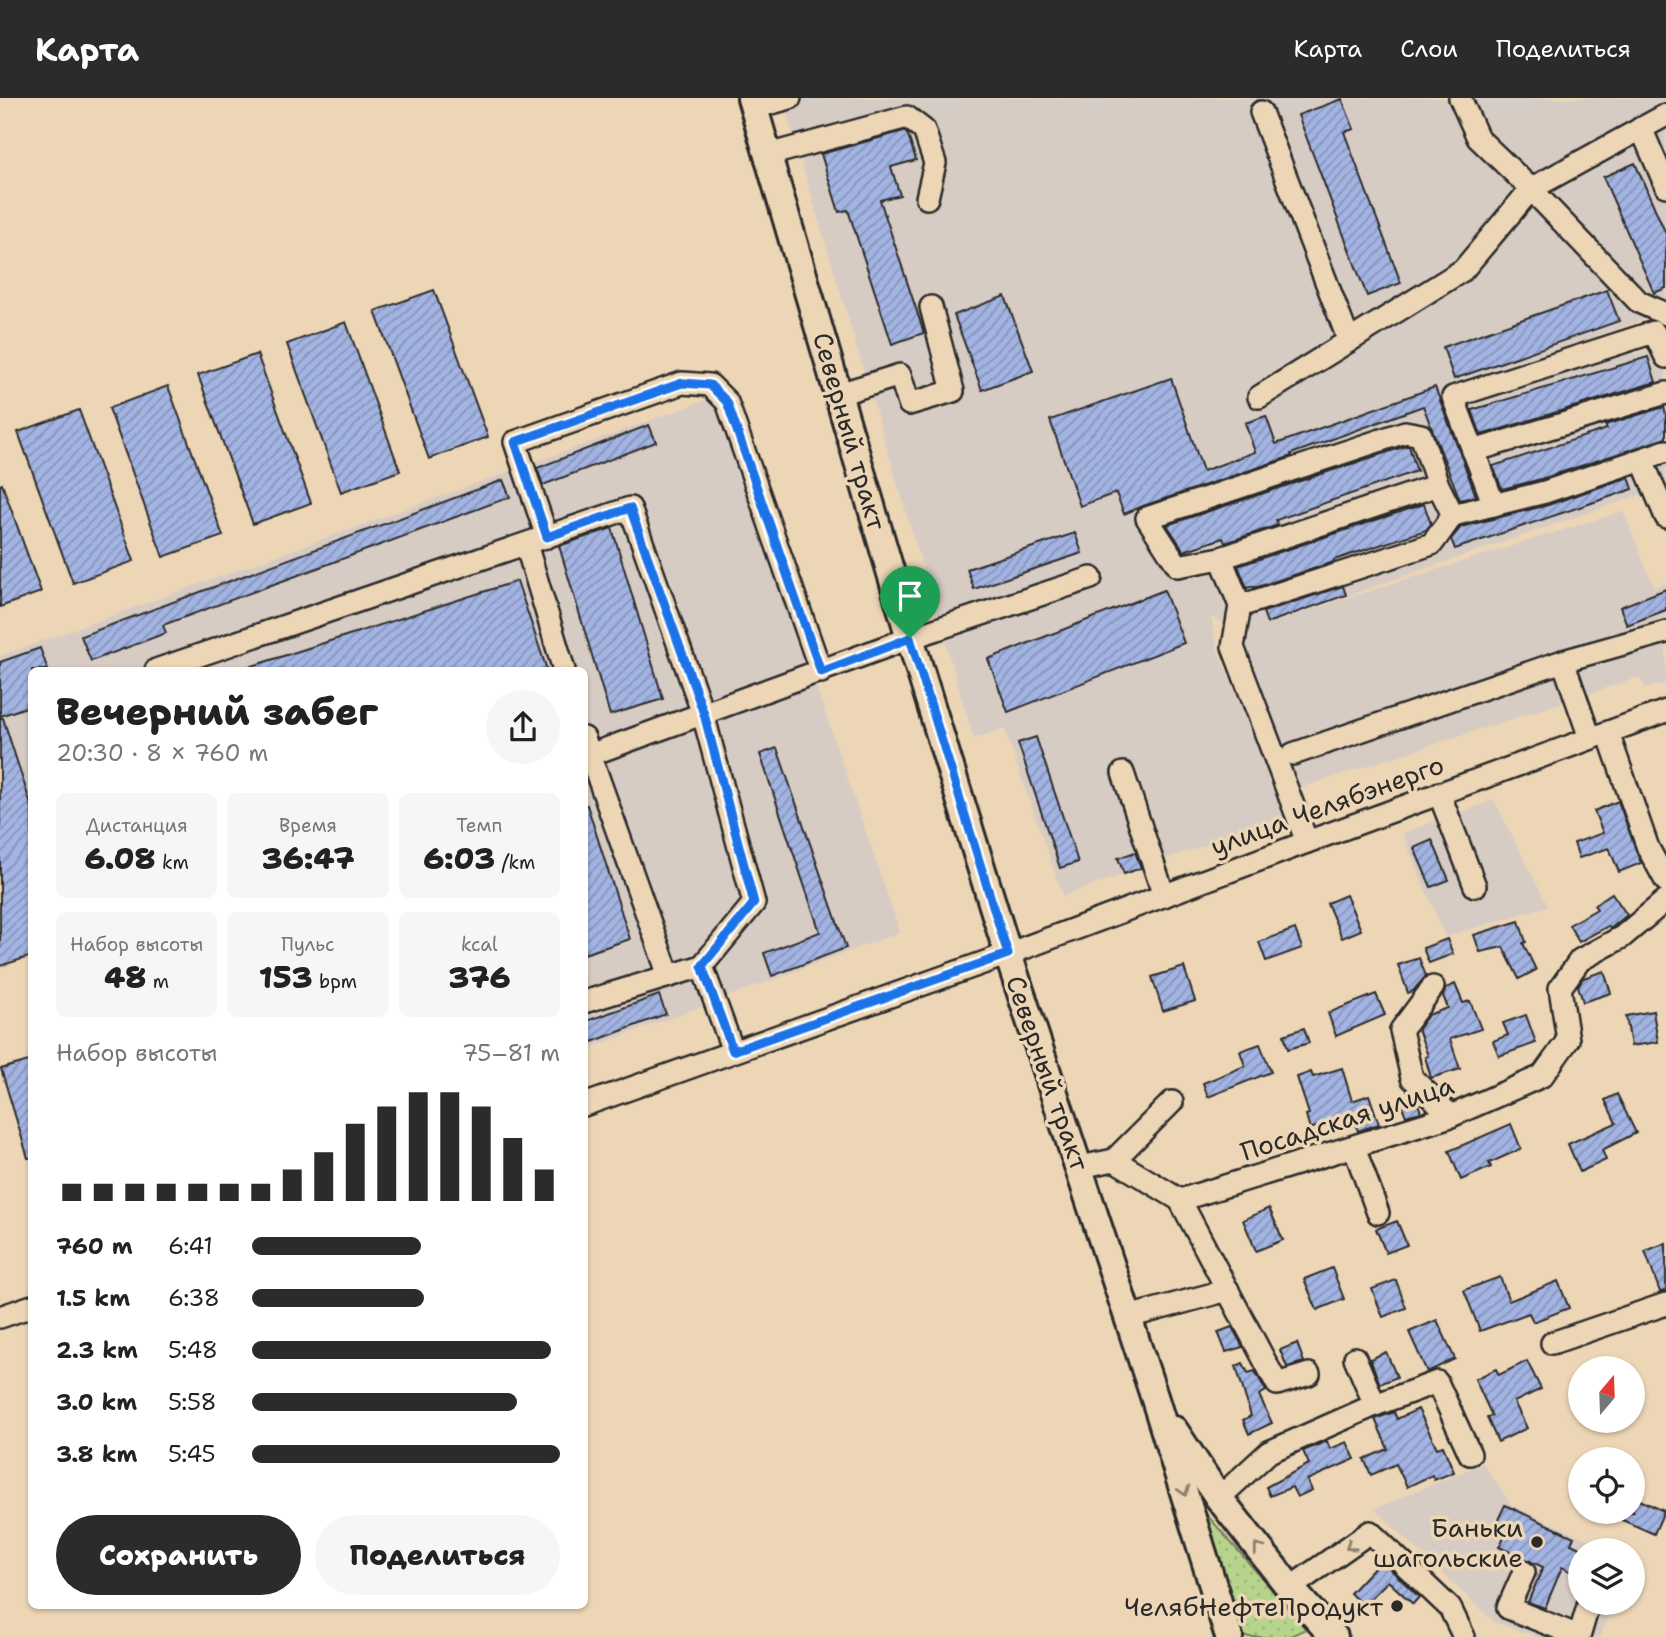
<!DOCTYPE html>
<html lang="ru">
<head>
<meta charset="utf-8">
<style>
	:root { --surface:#fff; --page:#f6f6f6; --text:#222; --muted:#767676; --accent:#2b2b2b }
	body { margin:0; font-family:"Shantell Sans",sans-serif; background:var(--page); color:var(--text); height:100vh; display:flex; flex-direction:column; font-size:26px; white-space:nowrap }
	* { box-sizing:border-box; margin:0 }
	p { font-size:23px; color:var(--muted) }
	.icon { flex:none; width:38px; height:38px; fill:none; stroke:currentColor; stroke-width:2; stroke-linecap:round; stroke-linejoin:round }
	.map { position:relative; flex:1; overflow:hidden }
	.drawer { position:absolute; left:28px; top:569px; width:560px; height:942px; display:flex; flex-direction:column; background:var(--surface); border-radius:10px; box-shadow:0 2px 5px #0004 }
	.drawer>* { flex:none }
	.needle { width:46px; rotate:19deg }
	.tools { position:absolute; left:1568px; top:1258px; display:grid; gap:14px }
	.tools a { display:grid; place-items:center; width:77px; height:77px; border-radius:50%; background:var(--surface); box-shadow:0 2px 5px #0004; font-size:35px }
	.pin { position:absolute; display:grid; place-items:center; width:60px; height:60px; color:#fff; margin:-72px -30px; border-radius:50% 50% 50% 0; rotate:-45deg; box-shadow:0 0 7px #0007 }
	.pin .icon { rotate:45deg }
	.round { display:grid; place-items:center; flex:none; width:74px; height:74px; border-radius:37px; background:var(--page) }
	.head { display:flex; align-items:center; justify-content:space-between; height:119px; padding:0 28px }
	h1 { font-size:38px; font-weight:800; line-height:52px }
	.metrics { display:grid; grid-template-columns:repeat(3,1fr); gap:10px; height:119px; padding:7px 28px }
	.metrics div { display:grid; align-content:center; border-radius:10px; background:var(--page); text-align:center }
	.metrics b { font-size:30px; font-weight:800 }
	.metrics small { font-size:19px; font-weight:400 }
	.metrics p { font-size:19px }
	.chart { height:196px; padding:14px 28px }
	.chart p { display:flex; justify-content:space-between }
	.chart svg { width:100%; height:126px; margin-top:7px; stroke:var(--accent); stroke-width:6 }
	.button { display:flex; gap:14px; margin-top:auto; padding:14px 28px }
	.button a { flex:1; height:80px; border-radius:42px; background:var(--accent); color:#fff; font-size:28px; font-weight:800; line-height:80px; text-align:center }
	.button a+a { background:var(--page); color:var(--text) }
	ul { padding:0 28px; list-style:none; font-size:23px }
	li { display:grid; grid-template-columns:112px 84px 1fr; align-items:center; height:52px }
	li i { height:18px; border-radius:9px; background:var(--accent) }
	header { display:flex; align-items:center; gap:42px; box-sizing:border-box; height:98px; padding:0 35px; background:var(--accent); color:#fff }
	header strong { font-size:33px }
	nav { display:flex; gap:38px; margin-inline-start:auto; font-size:24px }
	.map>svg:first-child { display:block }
</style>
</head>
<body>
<header>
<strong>Карта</strong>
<nav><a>Карта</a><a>Слои</a><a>Поделиться</a></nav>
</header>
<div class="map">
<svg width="1666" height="1539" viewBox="0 0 1666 1539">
	<defs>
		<pattern id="grass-dots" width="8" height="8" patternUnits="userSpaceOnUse" patternTransform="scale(1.75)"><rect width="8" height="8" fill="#b7d48c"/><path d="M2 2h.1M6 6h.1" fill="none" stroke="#9eb679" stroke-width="1.8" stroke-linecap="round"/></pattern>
		<pattern id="building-hatch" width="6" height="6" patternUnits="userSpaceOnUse" patternTransform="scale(1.75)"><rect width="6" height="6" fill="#a3b4e3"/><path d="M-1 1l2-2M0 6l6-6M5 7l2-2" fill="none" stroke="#8593b8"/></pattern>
	</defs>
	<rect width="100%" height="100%" fill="#edd6b6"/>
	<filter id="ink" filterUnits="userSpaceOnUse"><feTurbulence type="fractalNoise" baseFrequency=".0143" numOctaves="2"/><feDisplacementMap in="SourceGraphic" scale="14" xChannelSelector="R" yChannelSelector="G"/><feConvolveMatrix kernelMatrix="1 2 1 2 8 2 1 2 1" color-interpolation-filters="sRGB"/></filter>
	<g filter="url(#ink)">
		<g fill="#d7ccc4">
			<polygon points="782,0 1666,0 1664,18 1666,26 1666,214 1472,282 1666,250 1666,388 1283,520 1623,413 1654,489 1666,485 1666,585 1645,591 1640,579 1300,690 1241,534 1211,519 1218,552 1288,718 1063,798 1004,630 974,641"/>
			<polygon points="717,298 900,834 585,952 584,572 32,572 31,872 0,771 0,558"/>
			<polygon points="1494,702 1548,808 1445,839 1402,735"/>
			<polygon points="1483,1365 1511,1407 1611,1452 1580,1452 1580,1505 1616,1505 1599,1539 1536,1539 1494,1524 1374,1411"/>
		</g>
		<polygon fill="url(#grass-dots)" stroke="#71805c" stroke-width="2" points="1201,1410 1306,1531 1288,1539 1243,1539"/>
		<g fill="url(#building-hatch)" stroke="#2b2b2b" stroke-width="2">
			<polygon points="1342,1 1354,31 1344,34 1401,185 1367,198 1298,17"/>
			<polygon points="904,33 908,37 916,62 891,69 900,97 880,102 924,235 892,246 848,112 839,114 821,56"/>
			<polygon points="1635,65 1666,136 1666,190 1654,195 1603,79"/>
			<polygon points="434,192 488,339 429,361 375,213"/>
			<polygon points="1607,192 1619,223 1454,281 1443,249"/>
			<polygon points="1005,198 1033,273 982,292 954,217"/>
			<polygon points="346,224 400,373 341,394 287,246"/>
			<polygon points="257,256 311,405 253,426 198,277"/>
			<polygon points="1648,259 1656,284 1481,337 1472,312"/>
			<polygon points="1171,280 1203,373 1255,354 1245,325 1266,318 1276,346 1435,289 1476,398 1460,402 1423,308 1291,356 1292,358 1143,408 1124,416 1116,395 1080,408 1050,322"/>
			<polygon points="168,288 223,438 163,459 109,310"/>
			<polygon points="1664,309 1666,317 1666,340 1541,381 1502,391 1493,368 1607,331 1605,327"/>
			<polygon points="79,312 134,463 73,485 18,334"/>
			<polygon points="649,327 656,344 543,387 537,370"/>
			<polygon points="1406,348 1409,348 1417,373 1276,422 1278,427 1225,445 1223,440 1184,453 1167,427"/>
			<polygon points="1629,379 1633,391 1455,451 1451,441 1461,429 1548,407"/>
			<polygon points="503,382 510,399 163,527 166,535 91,563 81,538"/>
			<polygon points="2,386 41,494 0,509 0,387"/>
			<polygon points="1424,406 1431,426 1426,432 1334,462 1334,464 1254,490 1254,488 1247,490 1238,468"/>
			<polygon points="612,430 663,601 610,617 559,448"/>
			<polygon points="1075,435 1082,455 974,491 967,471"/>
			<polygon points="517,483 547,572 250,572 249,569"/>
			<polygon points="1343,488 1346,497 1267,525 1263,514"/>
			<polygon points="1666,491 1666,512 1627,527 1620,509"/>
			<polygon points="1164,492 1184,545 1008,614 988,561"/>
			<polygon points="40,550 48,572 32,572 32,607 0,618 0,564"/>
			<polygon points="0,620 3,620 32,710 32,858 0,868"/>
			<polygon points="1036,639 1078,764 1060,770 1018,645"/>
			<polygon points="777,650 846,850 772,878 764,855 820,834 760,656"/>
			<polygon points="1618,703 1641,765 1619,774 1609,750 1579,760 1574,745 1603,735 1594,713"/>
			<polygon points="587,707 630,841 584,856 584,708"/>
			<polygon points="1432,742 1449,782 1431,789 1414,750"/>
			<polygon points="1135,754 1141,770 1124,776 1118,760"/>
			<polygon points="1612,795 1627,817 1610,831 1608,828 1579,844 1569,827 1597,811 1594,807"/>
			<polygon points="1346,797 1361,832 1342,840 1327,805"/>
			<polygon points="1519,823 1526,844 1523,845 1536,872 1519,881 1503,849 1480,854 1474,837"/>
			<polygon points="1295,831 1302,850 1266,863 1259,844"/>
			<polygon points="1447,841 1453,856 1429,865 1423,850"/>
			<polygon points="1419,860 1426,878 1413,893 1408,895 1398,867"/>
			<polygon points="1184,869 1195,903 1163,913 1152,879"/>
			<polygon points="1604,873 1611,895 1583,904 1578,888 1583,880"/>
			<polygon points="1455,886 1463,905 1470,903 1481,931 1450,941 1460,971 1431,980 1425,959 1428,958 1418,931 1428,917 1448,910 1443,898 1446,890"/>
			<polygon points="1376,896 1385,917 1336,938 1328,915"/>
			<polygon points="659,897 666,916 584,947 584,924"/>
			<polygon points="1653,913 1658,944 1631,948 1626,918"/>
			<polygon points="1526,917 1536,945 1499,958 1493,943 1508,937 1503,925"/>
			<polygon points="1304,930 1309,945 1288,951 1284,937"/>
			<polygon points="1260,946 1271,974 1208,999 1203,985 1245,968 1240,953"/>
			<polygon points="32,962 32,1060 28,1060 1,971"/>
			<polygon points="1342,970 1352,1003 1369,997 1379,1026 1358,1033 1352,1017 1310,1031 1306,1017 1309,1016 1297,979 1311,974 1313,979"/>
			<polygon points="1617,996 1636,1035 1602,1052 1606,1062 1580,1074 1568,1046 1616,1025 1605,1002"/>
			<polygon points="1412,998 1417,1003 1421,1014 1406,1018 1400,1003"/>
			<polygon points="1511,1026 1521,1051 1489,1065 1491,1069 1461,1082 1449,1053"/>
			<polygon points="1269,1110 1283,1142 1256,1153 1243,1122"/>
			<polygon points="1397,1123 1407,1147 1386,1155 1376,1131"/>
			<polygon points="1666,1145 1666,1193 1660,1194 1645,1153"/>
			<polygon points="1332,1170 1344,1201 1317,1212 1304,1181"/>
			<polygon points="1500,1179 1509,1203 1558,1183 1569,1210 1533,1224 1529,1215 1480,1233 1464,1192"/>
			<polygon points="1396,1182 1406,1210 1383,1219 1372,1191"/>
			<polygon points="1437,1222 1455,1261 1427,1274 1409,1234"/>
			<polygon points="1232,1229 1243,1249 1226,1254 1218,1234"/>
			<polygon points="1297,1245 1304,1264 1287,1269 1280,1252"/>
			<polygon points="1386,1254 1397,1279 1380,1286 1370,1261"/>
			<polygon points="1527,1263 1541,1291 1514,1304 1527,1330 1498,1344 1487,1320 1492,1318 1475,1281 1496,1271 1499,1277"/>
			<polygon points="1243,1265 1248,1275 1255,1273 1266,1293 1259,1297 1272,1325 1249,1336 1243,1322 1251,1318 1236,1268"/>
			<polygon points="1418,1311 1437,1350 1443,1348 1454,1374 1434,1382 1432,1377 1407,1389 1396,1366 1371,1377 1364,1361 1388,1351 1375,1321 1394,1314 1397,1321"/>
			<polygon points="1327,1343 1330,1351 1347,1344 1355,1361 1307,1382 1312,1392 1297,1399 1292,1389 1270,1398 1266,1389 1309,1366 1303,1353"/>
			<polygon points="1633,1399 1664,1413 1654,1436 1604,1414 1633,1414"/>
			<polygon points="1505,1407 1574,1439 1571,1446 1580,1450 1580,1478 1562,1469 1545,1510 1528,1504 1543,1469 1499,1449 1507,1433 1495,1428"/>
			<polygon points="1381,1462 1419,1499 1413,1506 1388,1483 1363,1508 1350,1495"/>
		</g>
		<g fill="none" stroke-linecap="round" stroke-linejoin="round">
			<defs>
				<g id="minor">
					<polyline points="1460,0 1478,40 1531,91 1639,204 1666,216"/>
					<polyline points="754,10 790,0"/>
					<polyline points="1261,14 1349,243"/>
					<polyline points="1641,30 1666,88"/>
					<polyline points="768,57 907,19 924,32 935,65 927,100"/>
					<polyline points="839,296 900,277 909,306 953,293 931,209"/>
					<polyline points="1259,299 1463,172 1531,91 1666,17"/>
					<polyline points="1473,353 1666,295"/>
					<polyline points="1642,362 1666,419"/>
					<polyline points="1438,387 1221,460 1178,468 1147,420 1405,334 1421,337 1438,387 1453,417"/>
					<polyline points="1494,407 1453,299 1654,234 1666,259"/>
					<polyline points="547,439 515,344 682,285 710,287 727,304 821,574"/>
					<polyline points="526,446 564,572"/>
					<polyline points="1221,460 1240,508 1233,549 1307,744"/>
					<polyline points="1240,508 1432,446 1453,417 1545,394 1666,353"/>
					<polyline points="1563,563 1666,534"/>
					<polyline points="156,572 630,410 703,616 754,805 702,868"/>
					<polyline points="1608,635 1648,750 1666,783"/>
					<polyline points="584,640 669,878"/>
					<polyline points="1293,656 1563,563 1590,640"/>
					<polyline points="584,659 910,540 1091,480"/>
					<polyline points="1123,675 1164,798"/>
					<polyline points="1439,695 1475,788"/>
					<polyline points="1433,889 1401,932 1412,980 1451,1018"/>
					<polyline points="584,904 702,868 733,953"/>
					<polyline points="584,1007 1008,856 1307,744 1666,613"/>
					<polyline points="1354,1049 1378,1115"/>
					<polyline points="1114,1062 1172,1004"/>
					<polyline points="1080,1069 1114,1062 1180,1102 1451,1018 1542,978 1568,942 1560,890 1580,862 1622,839 1666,802"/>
					<polyline points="1180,1102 1277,1286 1309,1276"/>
					<polyline points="0,1219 32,1208"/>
					<polyline points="1128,1219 1228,1192"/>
					<polyline points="1552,1245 1666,1206"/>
					<polyline points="1355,1260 1375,1307"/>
					<polyline points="1219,1400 1269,1354 1375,1307 1437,1284 1470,1356"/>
					<polyline points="1524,1474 1508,1510 1579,1538"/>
					<polyline points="1290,1490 1370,1434 1450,1510 1464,1539"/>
					<polyline points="1579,1539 1589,1505"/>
				</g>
				<g id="major">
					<polyline points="751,0 910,540 1008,856 1154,1298 1229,1539"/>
					<polyline points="1174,1332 1219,1400 1290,1490 1334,1539"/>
				</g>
			</defs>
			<use href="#minor" stroke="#2b2b2b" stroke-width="26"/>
			<use href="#major" stroke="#2b2b2b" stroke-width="32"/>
			<use href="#minor" stroke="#edd6b6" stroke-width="21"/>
			<use href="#major" stroke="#edd6b6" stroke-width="26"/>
		</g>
		<defs><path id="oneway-chevron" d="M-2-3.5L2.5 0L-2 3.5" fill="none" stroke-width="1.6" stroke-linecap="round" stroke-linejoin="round" transform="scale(1.75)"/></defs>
		<g stroke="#8c8070">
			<use href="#oneway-chevron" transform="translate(1184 1393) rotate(73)"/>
			<use href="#oneway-chevron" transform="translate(1350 1448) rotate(145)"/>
			<use href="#oneway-chevron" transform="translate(1258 1450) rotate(-128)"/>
		</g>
	</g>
	<g fill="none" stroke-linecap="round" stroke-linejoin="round" filter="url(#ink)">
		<defs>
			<polygon id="route" points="682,285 710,287 727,304 821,574 910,540 1008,856 733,953 702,868 754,805 704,616 630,410 547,439 515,344"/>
		</defs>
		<use href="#route" stroke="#fff" stroke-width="14"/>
		<use href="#route" stroke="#1a73e8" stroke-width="9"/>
	</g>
	<g fill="#2b2b2b" stroke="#edd6b6" stroke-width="2.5">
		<circle cx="1537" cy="1444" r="7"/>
		<circle cx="1397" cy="1508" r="7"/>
	</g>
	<g text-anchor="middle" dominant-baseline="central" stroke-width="7" stroke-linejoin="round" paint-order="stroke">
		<g font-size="26" fill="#2b2b2b" stroke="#edd6b6">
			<text transform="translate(850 333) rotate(74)">Северный тракт</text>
			<text transform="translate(1327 707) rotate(-20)">улица Челябэнерго</text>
			<text transform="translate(1048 975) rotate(71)">Северный тракт</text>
			<text transform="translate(1347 1020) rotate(-18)">Посадская улица</text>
		</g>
		<g font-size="26" fill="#2b2b2b" stroke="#edd6b6" text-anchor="end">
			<text x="1523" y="1429">Баньки<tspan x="1523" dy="30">шагольские</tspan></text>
			<text x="1383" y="1508">ЧелябНефтеПродукт</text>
		</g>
	</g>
</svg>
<div class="tools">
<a><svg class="needle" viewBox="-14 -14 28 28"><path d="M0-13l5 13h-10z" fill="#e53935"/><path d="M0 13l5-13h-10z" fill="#767676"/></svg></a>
<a><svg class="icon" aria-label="locate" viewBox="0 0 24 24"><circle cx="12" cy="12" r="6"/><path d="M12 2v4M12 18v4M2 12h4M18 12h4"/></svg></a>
<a><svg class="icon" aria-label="layers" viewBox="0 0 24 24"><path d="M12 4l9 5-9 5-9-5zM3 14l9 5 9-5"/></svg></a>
</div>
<div class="pin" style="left:910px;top:540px;background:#1e9e55"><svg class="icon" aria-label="arrive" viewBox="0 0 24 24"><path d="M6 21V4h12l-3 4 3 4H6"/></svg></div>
<section class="drawer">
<div class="head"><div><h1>Вечерний забег</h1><p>20:30 · 8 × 760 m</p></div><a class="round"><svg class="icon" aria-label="share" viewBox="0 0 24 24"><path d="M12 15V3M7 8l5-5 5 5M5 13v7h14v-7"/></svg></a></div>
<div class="metrics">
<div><p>Дистанция</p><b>6.08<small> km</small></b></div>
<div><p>Время</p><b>36:47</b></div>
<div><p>Темп</p><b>6:03<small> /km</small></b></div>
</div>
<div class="metrics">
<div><p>Набор высоты</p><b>48<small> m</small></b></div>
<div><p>Пульс</p><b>153<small> bpm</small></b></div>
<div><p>kcal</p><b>376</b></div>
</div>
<div class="chart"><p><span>Набор высоты</span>75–81 m</p>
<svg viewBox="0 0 160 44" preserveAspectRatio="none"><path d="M5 44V38M15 44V38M25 44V38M35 44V38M45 44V38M55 44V38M65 44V38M75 44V33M85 44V27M95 44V17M105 44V11M115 44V6M125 44V6M135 44V11M145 44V22M155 44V33"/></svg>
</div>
<ul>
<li><b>760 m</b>6:41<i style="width:55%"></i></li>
<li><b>1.5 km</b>6:38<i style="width:56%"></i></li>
<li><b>2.3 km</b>5:48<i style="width:97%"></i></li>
<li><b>3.0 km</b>5:58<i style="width:86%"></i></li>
<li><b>3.8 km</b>5:45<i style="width:100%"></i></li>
</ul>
<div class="button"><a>Сохранить</a><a>Поделиться</a></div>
</section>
</div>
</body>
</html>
